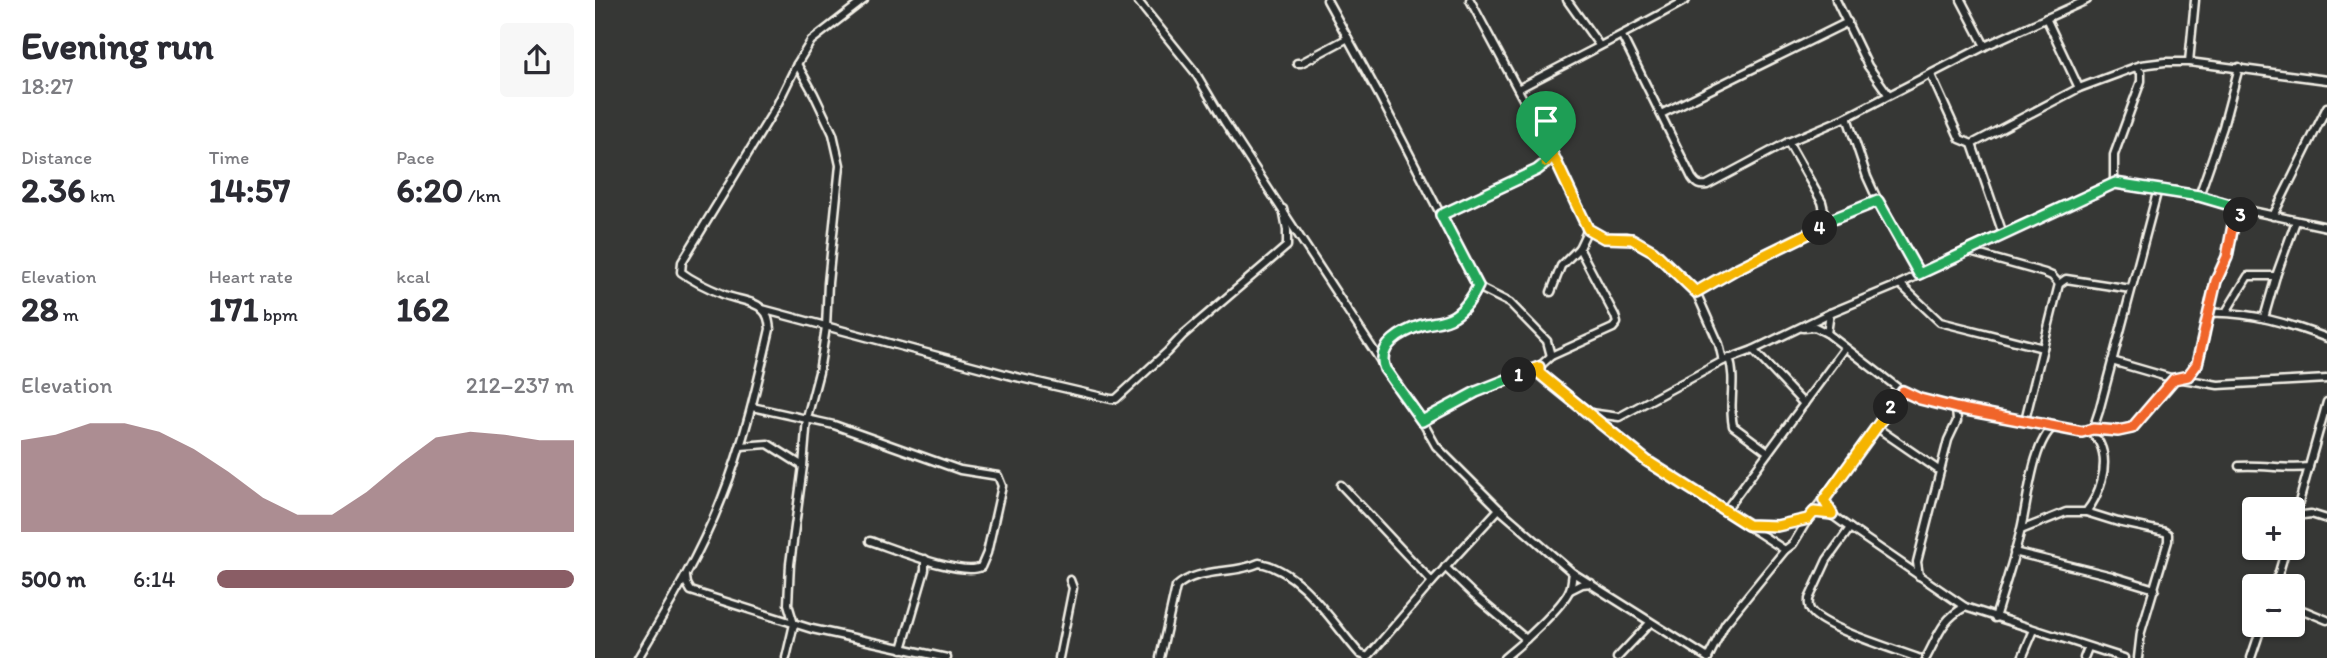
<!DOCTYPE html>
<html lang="en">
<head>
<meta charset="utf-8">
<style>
	:root { --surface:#fff; --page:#f7f7f7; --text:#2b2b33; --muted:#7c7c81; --accent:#8a5d65 }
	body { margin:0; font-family:Itim,sans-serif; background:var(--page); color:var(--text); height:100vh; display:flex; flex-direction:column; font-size:26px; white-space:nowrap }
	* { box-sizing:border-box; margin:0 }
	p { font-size:23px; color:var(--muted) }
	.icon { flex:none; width:38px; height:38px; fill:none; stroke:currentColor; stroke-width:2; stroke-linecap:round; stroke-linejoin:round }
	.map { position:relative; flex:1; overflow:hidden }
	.drawer { display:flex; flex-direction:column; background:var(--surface); width:595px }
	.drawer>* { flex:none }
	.fabs { position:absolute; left:1647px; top:497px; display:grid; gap:14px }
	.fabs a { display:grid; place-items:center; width:63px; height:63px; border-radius:7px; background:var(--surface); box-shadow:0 2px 5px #0004; font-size:35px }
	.pin { position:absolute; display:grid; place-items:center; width:60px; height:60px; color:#fff; margin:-72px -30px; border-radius:50% 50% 50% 0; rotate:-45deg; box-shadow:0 0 7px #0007 }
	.pin .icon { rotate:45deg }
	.km { position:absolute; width:35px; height:35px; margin:-18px; border-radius:50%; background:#222; color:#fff; font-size:19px; line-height:35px; text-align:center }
	.round { display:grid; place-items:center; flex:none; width:74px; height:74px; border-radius:7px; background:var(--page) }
	.head { display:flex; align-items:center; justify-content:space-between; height:119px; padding:0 21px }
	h1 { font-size:38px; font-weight:700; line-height:52px }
	.metrics { display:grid; grid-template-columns:repeat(3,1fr); gap:10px; height:119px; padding:7px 21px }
	.metrics div { display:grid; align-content:center }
	.metrics b { font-size:35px; font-weight:700 }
	.metrics small { font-size:19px; font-weight:400 }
	.metrics p { font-size:19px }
	.chart { height:196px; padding:14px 21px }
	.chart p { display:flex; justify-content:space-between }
	.chart svg { width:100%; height:126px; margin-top:7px; fill:var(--accent); opacity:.7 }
	ul { padding:0 21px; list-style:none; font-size:23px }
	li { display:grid; grid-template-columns:112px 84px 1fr; align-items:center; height:52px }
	li i { height:18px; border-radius:9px; background:var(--accent) }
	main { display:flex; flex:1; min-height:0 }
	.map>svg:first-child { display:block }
</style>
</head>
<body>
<main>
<section class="drawer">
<div class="head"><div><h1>Evening run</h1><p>18:27</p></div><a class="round"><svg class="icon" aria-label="share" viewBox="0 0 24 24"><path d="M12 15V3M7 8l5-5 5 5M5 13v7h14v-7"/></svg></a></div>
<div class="metrics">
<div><p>Distance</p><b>2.36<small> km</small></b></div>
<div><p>Time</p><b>14:57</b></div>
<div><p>Pace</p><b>6:20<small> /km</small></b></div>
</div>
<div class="metrics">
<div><p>Elevation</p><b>28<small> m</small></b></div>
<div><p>Heart rate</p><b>171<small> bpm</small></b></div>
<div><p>kcal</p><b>162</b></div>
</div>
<div class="chart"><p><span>Elevation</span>212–237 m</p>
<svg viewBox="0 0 160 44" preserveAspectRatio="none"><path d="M0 44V12L10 10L20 6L30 6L40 9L50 15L60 23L70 32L80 38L90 38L100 30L110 20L120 11L130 9L140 10L150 12L160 12V44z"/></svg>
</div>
<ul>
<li><b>500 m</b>6:14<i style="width:100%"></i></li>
</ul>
</section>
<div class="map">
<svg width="1732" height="658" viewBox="0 0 1732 658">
	<rect width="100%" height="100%" fill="#363735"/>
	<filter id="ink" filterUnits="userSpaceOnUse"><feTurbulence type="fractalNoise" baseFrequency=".0143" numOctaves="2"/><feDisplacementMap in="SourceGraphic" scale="14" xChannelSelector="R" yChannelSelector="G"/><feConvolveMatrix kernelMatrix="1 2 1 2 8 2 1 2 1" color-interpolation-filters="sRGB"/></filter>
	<g filter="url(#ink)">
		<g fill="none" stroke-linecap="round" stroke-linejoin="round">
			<defs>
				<g id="street">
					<polyline points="542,0 600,72 629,121 787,363"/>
					<polyline points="732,0 784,95 883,287 915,303 952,341 956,356"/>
					<polyline points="875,0 958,155 993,229 1009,238 1031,237 1057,251 1101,292 1124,344 1128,361"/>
					<polyline points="972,0 1004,45"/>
					<polyline points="1241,0 1273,66 1293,94"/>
					<polyline points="1366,0 1390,46"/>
					<polyline points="1451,18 1484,88"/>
					<path d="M1027,36L1097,178C1102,185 1104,186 1112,185L1193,142L1252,117L1390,46L1492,0"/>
					<polyline points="1594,62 1600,0"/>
					<polyline points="702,63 706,63 753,38"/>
					<polyline points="1336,75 1365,139 1377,144 1484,88 1546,65 1570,62 1594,62 1732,80"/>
					<path d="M923,89C979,59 1036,31 1091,0"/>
					<polyline points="1066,114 1253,22"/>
					<polyline points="1252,117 1272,177 1283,201 1324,273"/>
					<polyline points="1377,144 1408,234"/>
					<polyline points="1519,183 1519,155 1546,81 1546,72 1540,67"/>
					<polyline points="1604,196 1628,127 1644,67"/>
					<polyline points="846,215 942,170 958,155"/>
					<polyline points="1678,216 1732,107"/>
					<polyline points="1229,223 1283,201"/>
					<polyline points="984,248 1020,316 1022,323 1018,328 956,356 944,367 944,373 995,413 1024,417 1128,361 1158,350 1235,313 1305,284 1371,251 1519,183 1604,196 1652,210 1732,227"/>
					<polyline points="1371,251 1450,273 1457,276 1464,284"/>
					<polyline points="1305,284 1345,322 1448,348"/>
					<path d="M883,287C878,297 869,310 859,316C850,322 838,322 827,325C809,331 780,345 790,369L827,421L841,446L904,509L978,573C977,578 977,584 975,589C968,607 925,645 909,658"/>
					<polyline points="956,292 966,266 984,248 993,229"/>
					<path d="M1101,292L1164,257L1223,230C1231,220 1230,213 1227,202L1193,142"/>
					<polyline points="167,309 417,376 516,399 521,399 572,352 588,335 692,246 692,230 688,209"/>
					<polyline points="1631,312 1653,276 1681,276"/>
					<path d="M1614,313C1654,311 1695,324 1732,338"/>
					<polyline points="1669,318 1681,276 1701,221"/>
					<polyline points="1208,328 1220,327 1232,333 1308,392 1325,399 1361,408 1487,432 1498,429 1504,411 1563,189"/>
					<polyline points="1232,333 1235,313"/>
					<polyline points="1158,350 1209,404"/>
					<path d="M1134,358C1142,380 1133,403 1138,426L1173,452"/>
					<path d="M1517,361L1579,379C1587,379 1593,377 1598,371C1610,355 1612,313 1618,292C1621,280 1628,269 1632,257C1639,236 1633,225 1652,210"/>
					<polyline points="1588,379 1623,385 1732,379"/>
					<path d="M157,407L239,425L365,470L403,476L407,486L392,553L386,567C367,577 297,548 275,541"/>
					<polyline points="997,415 1052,461 1190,550"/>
					<polyline points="1430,420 1464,284 1471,279 1536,289"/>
					<polyline points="827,421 882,392 944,367"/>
					<polyline points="1281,427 1345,471"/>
					<polyline points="1498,429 1523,431 1537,428 1579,379"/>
					<polyline points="146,446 173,444 208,466"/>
					<path d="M1644,466C1668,464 1690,470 1714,467"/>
					<polyline points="746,485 837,582"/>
					<polyline points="1229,501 1237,515 1255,528 1370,607 1529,658"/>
					<polyline points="1130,511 1250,348"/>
					<polyline points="1491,512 1523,522 1570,532 1573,534 1573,541 1546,632 1543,658"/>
					<polyline points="1700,516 1716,514 1732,519"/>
					<polyline points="1698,524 1732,402"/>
					<polyline points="1153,525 1182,525 1213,519"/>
					<path d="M1255,528L1232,560L1214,599C1213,606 1214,610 1219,614C1236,630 1299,649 1323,658"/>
					<path d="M1426,530L1471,512H1491C1504,496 1515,465 1505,444C1503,439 1497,434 1494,430"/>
					<polyline points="1419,552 1517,576 1560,589"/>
					<polyline points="850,567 879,595 931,639"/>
					<polyline points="978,573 1113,658"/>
					<polyline points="1324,576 1322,562 1353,440 1362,421 1361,408"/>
					<polyline points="91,577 92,584 96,591 217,629 352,658"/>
					<polyline points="1680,586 1691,548"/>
					<polyline points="975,590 987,584 996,583"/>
					<polyline points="1698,606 1732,620"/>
					<path d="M1400,618C1409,588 1419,559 1426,529C1433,501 1437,444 1459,426"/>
					<polyline points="307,649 330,570 330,559"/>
					<path d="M43,658C74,606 105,554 127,498C149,443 162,386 175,329C174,321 173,314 167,309C158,300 142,300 130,295C115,289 99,282 86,272L87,262L181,107L202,64L216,41L269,0"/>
					<polyline points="191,658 199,624 193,604 195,564 208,466 212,418 224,372 231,327 233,283 245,165 238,134 219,94 202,64"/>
					<polyline points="464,658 478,588 475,580"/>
					<path d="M565,658L581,587C602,567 639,575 664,563C706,569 738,624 765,654L773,657"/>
					<polyline points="772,658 837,582 904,509"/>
					<polyline points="1022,658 1055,623"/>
					<polyline points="1113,658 1130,624 1190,550 1198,544 1213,519 1308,392"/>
					<path d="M1331,658C1343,636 1347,619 1370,607"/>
					<polyline points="1427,658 1439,630"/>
					<polyline points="1489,658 1493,648"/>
					<polyline points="1656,658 1667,625"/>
				</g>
			</defs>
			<use href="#street" stroke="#f4f1e8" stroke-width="11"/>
			<use href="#street" stroke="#2a2d2e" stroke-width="6"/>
		</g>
	</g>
	<g fill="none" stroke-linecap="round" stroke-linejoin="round" filter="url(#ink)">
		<defs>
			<path id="split-1" d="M924,375L881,392L827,421L790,369C780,345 809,331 827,325C838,322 850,322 859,316C869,310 878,297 883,286L846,215L942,170L951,163"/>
			<polyline id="split-2" points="924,375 944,367 944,373 956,383 1052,461 1153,525 1182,526 1213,519 1219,512 1237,514 1229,500 1296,407"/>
			<polyline id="split-3" points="1296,407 1308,391 1325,399 1361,408 1487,432 1498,429 1523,431 1537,428 1579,379 1593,376 1602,364 1621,281 1632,257 1638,225 1646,215"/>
			<polyline id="split-4" points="1225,228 1228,223 1283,201 1324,274 1520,183 1604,196 1652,210 1646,215"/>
			<polyline id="split-5" points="951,163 958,155 993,229 1009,238 1037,239 1058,251 1101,292 1141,269 1225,228"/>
		</defs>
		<use href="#split-1" stroke="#fff" stroke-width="14"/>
		<use href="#split-2" stroke="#fff" stroke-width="14"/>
		<use href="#split-3" stroke="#fff" stroke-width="14"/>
		<use href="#split-4" stroke="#fff" stroke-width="14"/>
		<use href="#split-5" stroke="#fff" stroke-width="14"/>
		<use href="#split-1" stroke="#22a559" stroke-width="9"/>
		<use href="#split-2" stroke="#f5b400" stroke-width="9"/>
		<use href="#split-3" stroke="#f0652b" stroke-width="9"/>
		<use href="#split-4" stroke="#22a559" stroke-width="9"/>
		<use href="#split-5" stroke="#f5b400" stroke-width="9"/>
	</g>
</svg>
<div class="fabs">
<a>+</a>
<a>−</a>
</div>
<div class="pin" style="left:951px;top:163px;background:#1e9e55"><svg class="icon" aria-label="arrive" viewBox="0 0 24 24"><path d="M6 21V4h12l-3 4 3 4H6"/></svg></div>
<b class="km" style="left:924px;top:375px">1</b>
<b class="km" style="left:1296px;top:407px">2</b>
<b class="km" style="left:1646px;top:215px">3</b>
<b class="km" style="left:1225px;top:228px">4</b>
</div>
</main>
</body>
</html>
